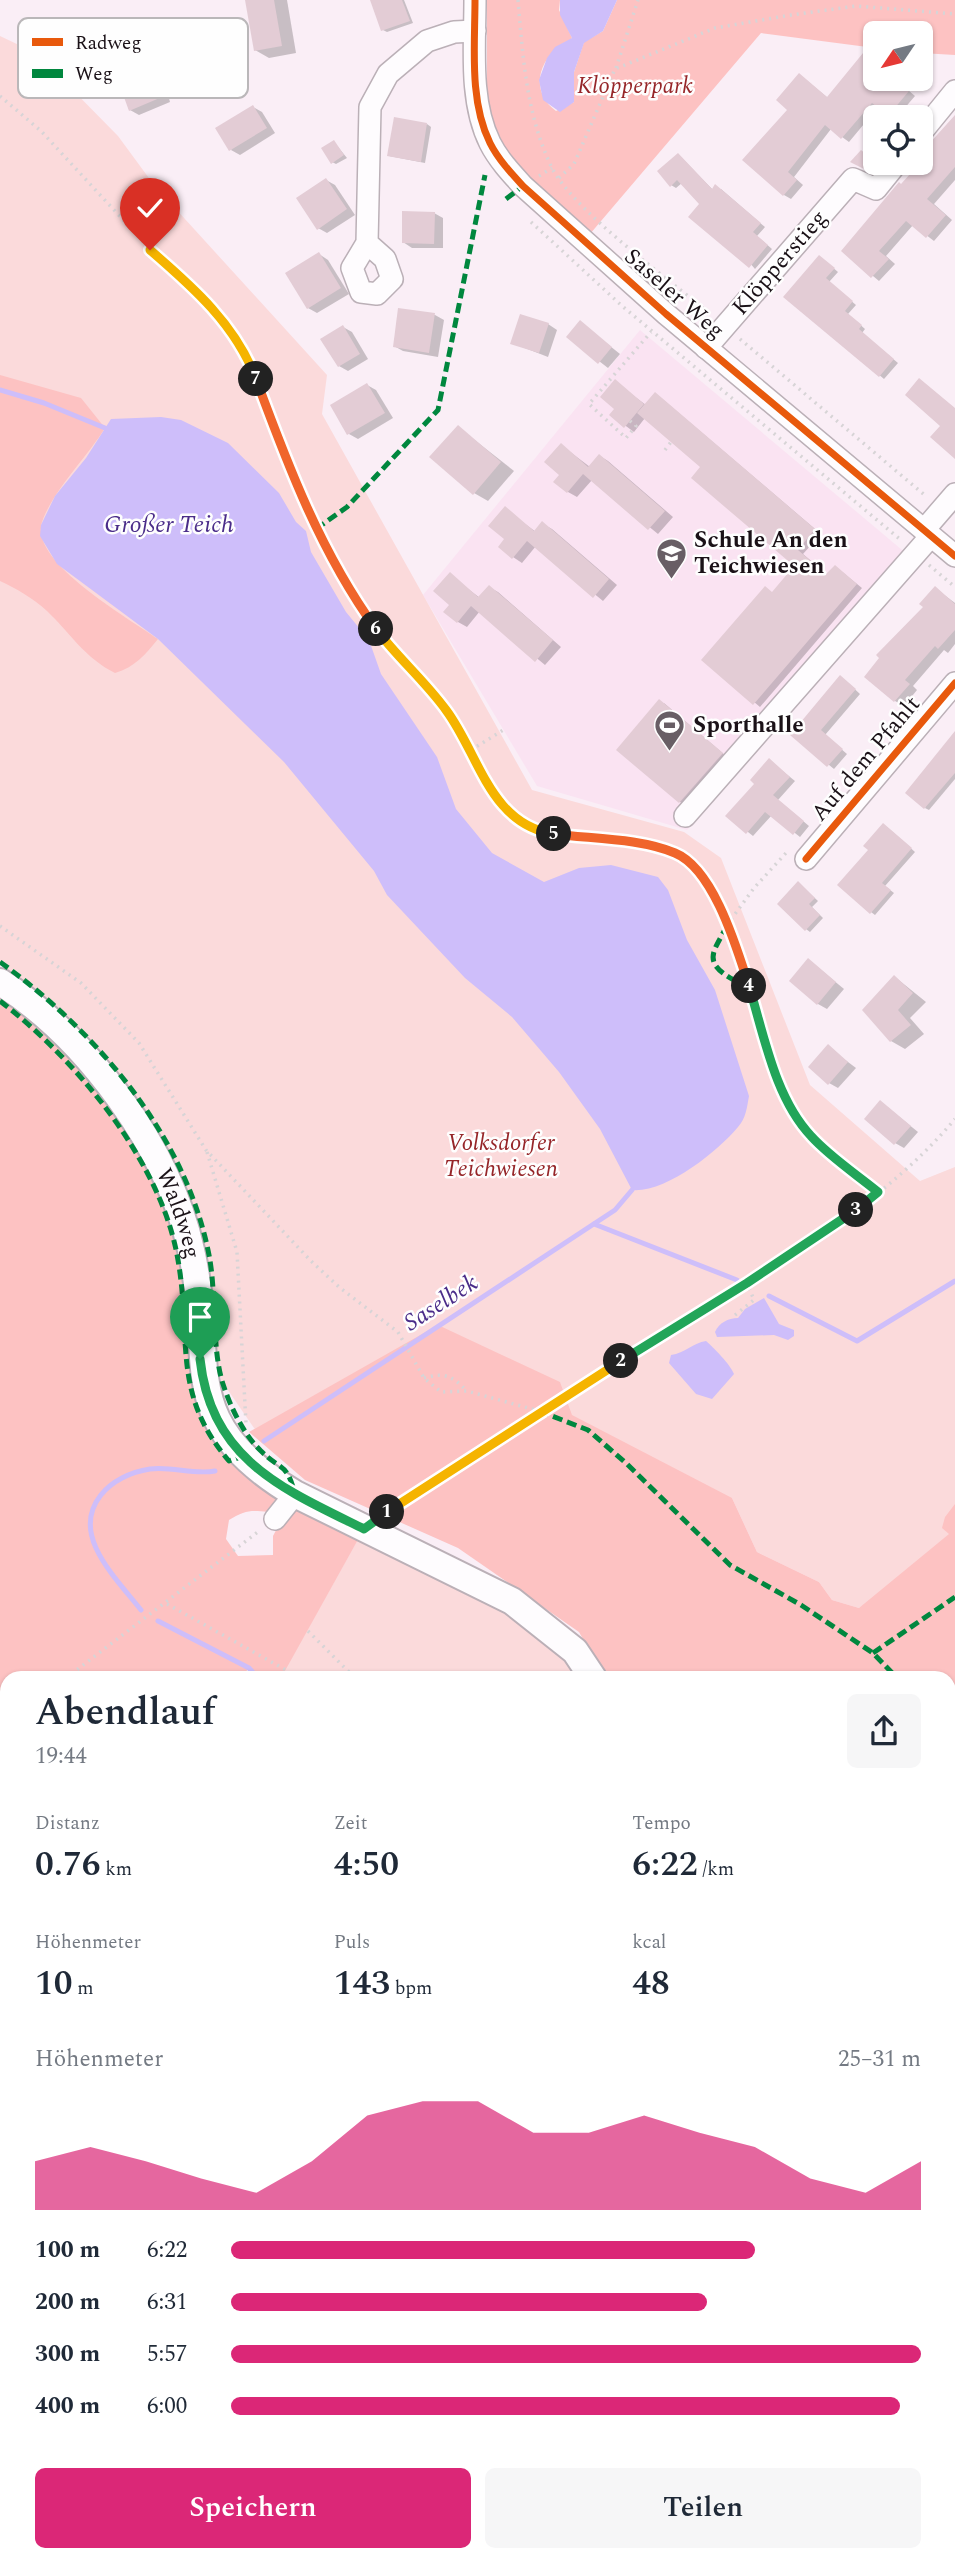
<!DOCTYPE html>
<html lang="de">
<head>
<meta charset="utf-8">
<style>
	:root { --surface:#fff; --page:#f6f6f7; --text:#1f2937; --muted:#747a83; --accent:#db2777 }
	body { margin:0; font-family:Spectral,serif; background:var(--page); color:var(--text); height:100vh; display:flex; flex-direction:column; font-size:26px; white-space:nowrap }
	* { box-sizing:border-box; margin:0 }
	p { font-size:23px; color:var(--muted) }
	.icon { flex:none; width:38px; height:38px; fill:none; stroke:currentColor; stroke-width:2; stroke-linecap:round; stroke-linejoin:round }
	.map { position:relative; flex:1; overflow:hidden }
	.details { position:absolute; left:0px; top:1671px; width:956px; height:891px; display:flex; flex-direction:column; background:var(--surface); border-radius:21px 21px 0 0; box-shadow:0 2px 5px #0004 }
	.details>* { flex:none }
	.needle { width:46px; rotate:235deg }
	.controls { position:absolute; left:863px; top:21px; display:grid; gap:14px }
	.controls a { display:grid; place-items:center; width:70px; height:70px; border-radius:10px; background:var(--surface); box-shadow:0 2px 5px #0004; font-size:35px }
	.pin { position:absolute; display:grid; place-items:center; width:60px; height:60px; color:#fff; margin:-72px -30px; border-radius:50% 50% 50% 0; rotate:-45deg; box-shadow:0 0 7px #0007 }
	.pin .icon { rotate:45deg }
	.km { position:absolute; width:35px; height:35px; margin:-18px; border-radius:50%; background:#222; color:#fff; font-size:19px; line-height:35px; text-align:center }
	.round { display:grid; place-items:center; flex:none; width:74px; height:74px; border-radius:10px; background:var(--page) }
	.headline { display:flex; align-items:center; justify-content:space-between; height:119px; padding:0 35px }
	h1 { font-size:38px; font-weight:600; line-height:52px }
	.stats { display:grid; grid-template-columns:repeat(3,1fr); gap:10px; height:119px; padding:7px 35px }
	.stats div { display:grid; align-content:center }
	.stats b { font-size:35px; font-weight:600 }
	.stats small { font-size:19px; font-weight:400 }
	.stats p { font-size:19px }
	.chart { height:196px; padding:14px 35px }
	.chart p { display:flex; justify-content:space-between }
	.chart svg { width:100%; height:126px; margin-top:7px; fill:var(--accent); opacity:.7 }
	.primary-button { display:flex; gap:14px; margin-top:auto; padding:14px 35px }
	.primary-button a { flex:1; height:80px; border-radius:10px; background:var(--accent); color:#fff; font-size:28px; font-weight:600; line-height:80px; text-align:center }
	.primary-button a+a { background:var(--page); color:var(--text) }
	ul { padding:0 35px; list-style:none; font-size:23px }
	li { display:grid; grid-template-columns:112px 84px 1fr; align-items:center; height:52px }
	li i { height:18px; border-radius:9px; background:var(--accent) }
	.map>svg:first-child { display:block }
</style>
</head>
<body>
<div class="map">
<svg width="955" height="2561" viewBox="0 0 955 2561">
	<rect width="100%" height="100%" fill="#faeef6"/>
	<polygon fill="#fae3f2" points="640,330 920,565 687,830 537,786 423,595"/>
	<g fill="#fbdadb">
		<polygon points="0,36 42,56 29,65 57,74 118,136 154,185 327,375 322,414 532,790 684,832 721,858 810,1085 920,1181 955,1167 955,1573 859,1608 832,1600 819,1582 757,1552 732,1498 328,1480 254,1428 221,1380 200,1247 182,1181 130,1091 63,1013 0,964"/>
		<polygon points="364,1529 494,1590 593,1678 280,1678"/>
		<polygon points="258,2555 493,2555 492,2561 258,2561"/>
	</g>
	<g fill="#fdc2c2">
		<path d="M487,0H560L559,10L572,38C568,43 563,42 559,46C536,65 532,93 556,111L574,102V72L584,42L603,31L617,0H955V55L921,53L920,33H875V48L761,33L584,241L502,145L487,104Z"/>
		<path d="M0,375L81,398L105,428C87,457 52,492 42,522C29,562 129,618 158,639C145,655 135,667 115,673C85,658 70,633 47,611C33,598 17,589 0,581Z"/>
		<path d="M0,982L31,1005L167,1178L210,1404L294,1494L268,1512C251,1510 245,1510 229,1520L226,1539L238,1556L273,1555V1536L295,1494L364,1529L281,1678H258L249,1669L237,1678H7V2555H258V2561H0Z"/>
		<polygon points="438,1325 560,1382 572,1415 732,1498 757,1552 819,1582 832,1600 859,1608 949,1534 942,1528 945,1517 955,1504 955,2135 949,2139 948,1678 605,1678 579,1632 458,1548 305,1480 249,1432"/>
	</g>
	<g fill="#cebefa">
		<polygon points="560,0 617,0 603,31 584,43 574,72 574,102 560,112 543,100 539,80 547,58 555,47 572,38 560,15"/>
		<path d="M161,417L181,420L228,443L279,493L296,522L306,531L311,552L346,612L369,640L381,674L437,757L456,809L492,853L544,882L579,868L611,865L658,877L668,890L687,940L715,990L749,1096C747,1107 746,1118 738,1127C717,1152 666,1193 632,1190L600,1129L559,1072L512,1017L465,978L387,895L374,871L284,762L158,639L57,564L40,536L41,525L55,496L86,458L111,419Z"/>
		<path d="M764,1298L779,1324L794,1330V1336L788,1340L774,1335L717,1337L715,1332C719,1323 728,1318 738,1318L745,1309Z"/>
		<path d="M706,1341C713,1347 731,1365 734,1374L712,1399L696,1394L669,1363L671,1355C685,1353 693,1343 706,1341Z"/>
	</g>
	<g fill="#0003">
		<polygon points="246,0 287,0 296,53 269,58 255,50"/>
		<polygon points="372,0 404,0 413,23 387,32 383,30"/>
		<polygon points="127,38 159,61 170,102 139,115 130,110"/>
		<polygon points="875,63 875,79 895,79 915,96 897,117 879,106 849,142 831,129 794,177 803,185 791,199 784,195 790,109 800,75 828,98"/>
		<polygon points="253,107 262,112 275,133 240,155 231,150"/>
		<polygon points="955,118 955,180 934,204 952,220 934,241 913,225 886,256 895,264 879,281 843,251 935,149"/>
		<polygon points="427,124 431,127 425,163 389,156"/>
		<polygon points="334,142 347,158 336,164 332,162"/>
		<polygon points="679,155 713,190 721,189 765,227 757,236 772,249 755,269 682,183 676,188 671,185"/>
		<polygon points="326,180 335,185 355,215 327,233 318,228"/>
		<polygon points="434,213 443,218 443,248 412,248 403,242"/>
		<polygon points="319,254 328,260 349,294 317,313 308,308"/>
		<polygon points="824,260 838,272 829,282 856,305 848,314 865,329 862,333 898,363 884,379 786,296"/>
		<polygon points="400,310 435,315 444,320 438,357 403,351 394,346"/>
		<polygon points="580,322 620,354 608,368 568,337"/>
		<polygon points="548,324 557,330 548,357 512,343"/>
		<polygon points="343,327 352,332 368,359 348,371 339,366"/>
		<polygon points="615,382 646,405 661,398 821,534 803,554 828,575 841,571 862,588 760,707 704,660 773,593 797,566 703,467 645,418 634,432 611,415 616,409"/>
		<polygon points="367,385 376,390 393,418 358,439 349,434"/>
		<polygon points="458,427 514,471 488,501 474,493"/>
		<polygon points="561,445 590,467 600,456 608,461 673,517 658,534 592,480 577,497 568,492 561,475"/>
		<polygon points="505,509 536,532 543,524 552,529 617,585 603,601 536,546 522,563 513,557"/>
		<polygon points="450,575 480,598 489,587 498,592 561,647 545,665 480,611 467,627 458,622"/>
		<polygon points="935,588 955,603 955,644 948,653 944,650 913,686 917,690 904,706 895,701 882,658 925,606"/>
		<polygon points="846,681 860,694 825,735 847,754 834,769 792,735"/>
		<polygon points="664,703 726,756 684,804 680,802"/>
		<polygon points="955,736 955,779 929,810 925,808"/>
		<polygon points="769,760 795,781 778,800 809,826 800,837 772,815 753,836 728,816 756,784"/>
		<polygon points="887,827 915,852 885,886 894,893 875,915 871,912"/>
		<polygon points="802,886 818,901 812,907 823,918 810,932 806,929"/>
		<polygon points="809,960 844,989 827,1009 818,1004"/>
		<polygon points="895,977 926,1002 910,1018 924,1034 905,1049 891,1041"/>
		<polygon points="828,1047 856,1068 838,1088 829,1083"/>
		<polygon points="881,1102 918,1132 904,1148 895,1143"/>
		<polygon points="955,2169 955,2198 948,2188 948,2173"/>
	</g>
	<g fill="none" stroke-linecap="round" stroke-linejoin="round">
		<g stroke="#cebefa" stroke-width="5">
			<polyline points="0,390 44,403 105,428"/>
			<polyline points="594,1224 737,1280"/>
			<polyline points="769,1296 857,1341 955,1281"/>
			<polyline points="264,1441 615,1210 632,1190"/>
			<path d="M141,1610C126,1591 106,1570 96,1548C77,1506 110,1475 150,1469C172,1466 193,1475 215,1471"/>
			<polyline points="158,1621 249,1668 256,1676"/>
			<polyline points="388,2555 388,2561"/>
		</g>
	</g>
	<g fill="#e3ccd5">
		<polygon points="245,0 274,0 282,46 254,51"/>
		<polygon points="370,0 402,0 410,21 381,31"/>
		<polygon points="118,31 151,54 162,97 129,111 116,75 88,53"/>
		<polygon points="863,53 875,62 875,79 895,79 909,91 888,116 872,103 841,139 825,125 788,172 797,180 783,196 742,160 787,110 776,100 799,73 827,97"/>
		<polygon points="253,105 267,128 229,151 215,128"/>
		<polygon points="955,115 955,167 927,199 946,215 926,238 906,221 879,251 889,259 871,278 841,251 899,182 901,184 920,163 932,149 928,145"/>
		<polygon points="394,117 427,123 421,162 387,156"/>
		<polygon points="334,140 344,155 331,164 321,148"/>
		<polygon points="861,150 879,165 872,173 850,162"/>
		<polygon points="678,153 712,189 715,184 761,223 753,232 768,245 749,268 688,217 699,204 677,180 670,187 657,171"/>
		<polygon points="326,178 347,209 317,230 296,198"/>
		<polygon points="402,211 435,212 434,244 402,243"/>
		<polygon points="319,252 341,288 307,309 285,273"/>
		<polygon points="819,255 835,268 826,278 853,301 845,311 862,325 859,329 894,359 879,377 783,297"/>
		<polygon points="398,308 435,313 429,353 393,347"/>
		<polygon points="520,314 549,323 539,353 510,344"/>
		<polygon points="580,320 612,347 598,364 566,337"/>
		<polygon points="343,325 360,354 338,367 320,339"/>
		<polygon points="919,378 955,408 955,459 930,437 940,426 905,395"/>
		<polygon points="615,379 644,404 624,428 609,415 614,409 600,397"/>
		<polygon points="367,383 385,413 347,435 330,405"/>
		<polygon points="655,392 815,529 798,550 826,574 835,565 857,584 753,705 701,660 765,586 772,592 794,566 691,478 700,467 637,413"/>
		<polygon points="458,425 501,462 473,495 429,457"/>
		<polygon points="561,443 588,467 599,454 665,511 648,530 583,474 567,493 553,482 559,475 544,462"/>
		<polygon points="505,506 534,531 542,521 609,579 593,598 527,541 512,559 498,547 504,539 488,526"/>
		<polygon points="450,572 478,597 489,585 553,640 535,662 471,606 457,623 443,612 449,605 433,591"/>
		<polygon points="935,586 955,604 955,630 938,649 935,646 905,680 910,684 894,702 864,677 879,658 876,655 923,607 919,604"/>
		<polygon points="840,675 856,689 821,730 843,749 827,767 790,735"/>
		<polygon points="659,699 723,753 679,803 616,750"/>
		<polygon points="955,731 955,773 924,809 905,793"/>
		<polygon points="769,758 790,777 773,795 804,821 793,835 765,812 746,834 725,816 754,784 750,780"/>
		<polygon points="883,823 912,848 882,883 891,890 870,914 837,885 868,850 863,846"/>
		<polygon points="798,881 815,898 809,904 820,915 805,931 777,904"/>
		<polygon points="808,958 836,982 817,1005 789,981"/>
		<polygon points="894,975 913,993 898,1010 911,1025 890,1042 862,1010"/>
		<polygon points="828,1044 848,1062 828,1085 808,1067"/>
		<polygon points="880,1100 911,1126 894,1145 864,1119"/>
	</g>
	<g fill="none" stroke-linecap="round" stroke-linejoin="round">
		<defs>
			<g id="minor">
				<path d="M475,0C475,46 469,101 490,143C498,159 511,173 523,186L666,314L955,556"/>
				<polyline points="920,134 955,91"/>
				<polyline points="367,243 385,259 392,279 377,294 361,292 352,268 367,243 370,107 388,74 427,41 454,32 475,31"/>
				<polyline points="706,348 853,179 876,189 897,163"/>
				<polyline points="924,530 955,494"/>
				<polyline points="685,816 931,536"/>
				<polyline points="806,859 955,683"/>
				<polyline points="275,1519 295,1494"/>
				<polyline points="948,2258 955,2254"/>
				<polyline points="948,2433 955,2479"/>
				<polyline points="948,2512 955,2515"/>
			</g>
			<g id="major">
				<path id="s1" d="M0,982C87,1037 169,1149 191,1250C217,1363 172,1421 295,1494L512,1601L575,1651L593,1678"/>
				<polyline points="740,2555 741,2561"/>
			</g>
		</defs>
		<use href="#minor" stroke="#bbb0b7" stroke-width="24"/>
		<use href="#major" stroke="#bbb0b7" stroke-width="30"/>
		<g stroke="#d7d4d6" stroke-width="3.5" stroke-dasharray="2 5" stroke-linecap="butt">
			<path d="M518,0C523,57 526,113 551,166C571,209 670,280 710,314"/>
			<polyline points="616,68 638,0"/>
			<polyline points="0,96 41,131 151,250 196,289 235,337 249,360 295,486 316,529 370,621 453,719 502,806 514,817 538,832 656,847 678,854 704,878 727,925 790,1106 810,1136 878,1192"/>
			<polyline points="539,176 552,168"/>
			<polyline points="559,178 574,164 615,69 715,28 791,15 856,6 955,14"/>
			<polyline points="531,222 621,305 902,541"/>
			<polyline points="740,339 927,497"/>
			<polyline points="630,421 636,426 626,438 589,404 651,332"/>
			<polyline points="665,450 671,442"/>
			<polyline points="929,565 955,587"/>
			<polyline points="471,750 505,729"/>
			<polyline points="727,925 754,888 786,853"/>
			<polyline points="0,926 81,983 139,1043 206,1150 311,1261 339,1287 398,1332 424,1378 441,1392 467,1391 539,1411"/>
			<polyline points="207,1152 237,1252 246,1424"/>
			<polyline points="735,1315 754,1300 747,1283"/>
			<path d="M424,1378C445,1372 452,1376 467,1391"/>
			<path d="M386,1513C485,1443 590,1380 694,1316C786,1259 885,1202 955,1119"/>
			<polyline points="167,1604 286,1670"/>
			<polyline points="308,1631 355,1678"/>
			<polyline points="66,1678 259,1531"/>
			<polyline points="0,1726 7,1721"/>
			<polyline points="0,1996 7,1993"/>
			<polyline points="0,2404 7,2418"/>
			<polyline points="70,2555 74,2561"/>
			<polyline points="240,2555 240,2561"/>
			<polyline points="481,2558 521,2555"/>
			<polyline points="474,2561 481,2555"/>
		</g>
		<use href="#minor" stroke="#fefcfe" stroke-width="21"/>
		<use href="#major" stroke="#fefcfe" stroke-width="26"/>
		<g stroke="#00873e" stroke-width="5" stroke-dasharray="10 5" stroke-linecap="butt">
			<polyline points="506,199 523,186"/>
			<polyline points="316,529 347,507 438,410 485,175"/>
			<path d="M727,925C716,950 699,961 734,980L746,977"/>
			<path d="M0,962C96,1031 186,1136 209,1255C217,1295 211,1351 224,1387C231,1408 244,1435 261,1451C282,1472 286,1461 295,1494"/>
			<path d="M0,1001C77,1060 162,1163 178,1260C192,1340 171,1393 229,1461L243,1456"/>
			<polyline points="539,1411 588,1430 627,1464 730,1565 801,1605 873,1653 897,1678"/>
			<polyline points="873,1653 955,1597"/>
			<polyline points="948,1731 955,1737"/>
			<polyline points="0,2457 7,2478"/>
			<polyline points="948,2512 955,2515"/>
			<polyline points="10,2561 11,2555"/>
		</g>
		<defs>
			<g id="cycleway">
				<path d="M475,0C475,46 469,101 490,143C498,159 511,173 523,186L666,314L955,556"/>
				<polyline points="806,859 955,683"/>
			</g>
		</defs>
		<use href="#cycleway" stroke="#fefefe" stroke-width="11"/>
		<use href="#cycleway" stroke="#e8590c" stroke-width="7"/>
	</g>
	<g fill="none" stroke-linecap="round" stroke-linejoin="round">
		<defs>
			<path id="split-1" d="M200,1359C211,1460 283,1489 364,1529L387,1512"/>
			<polyline id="split-2" points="387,1512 621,1361"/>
			<polyline id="split-3" points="621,1361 747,1283 856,1210"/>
			<path id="split-4" d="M749,986C764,1035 775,1098 811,1136C830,1157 856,1174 878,1192L856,1210"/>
			<path id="split-5" d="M554,834C592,839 639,838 675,853C714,869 737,949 749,986"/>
			<path id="split-6" d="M376,629C398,658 425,681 446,710C479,754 490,825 554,834"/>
			<path id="split-7" d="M256,379C288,466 321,553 376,629"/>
			<path id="split-8" d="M150,250C193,287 236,325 256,379"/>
		</defs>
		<use href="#split-1" stroke="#fff" stroke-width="14"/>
		<use href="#split-2" stroke="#fff" stroke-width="14"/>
		<use href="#split-3" stroke="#fff" stroke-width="14"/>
		<use href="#split-4" stroke="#fff" stroke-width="14"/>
		<use href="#split-5" stroke="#fff" stroke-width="14"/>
		<use href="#split-6" stroke="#fff" stroke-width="14"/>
		<use href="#split-7" stroke="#fff" stroke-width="14"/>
		<use href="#split-8" stroke="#fff" stroke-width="14"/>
		<use href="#split-1" stroke="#22a559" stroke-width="9"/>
		<use href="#split-2" stroke="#f5b400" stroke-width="9"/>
		<use href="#split-3" stroke="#22a559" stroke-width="9"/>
		<use href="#split-4" stroke="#22a559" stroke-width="9"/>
		<use href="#split-5" stroke="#f0652b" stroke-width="9"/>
		<use href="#split-6" stroke="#f5b400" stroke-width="9"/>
		<use href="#split-7" stroke="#f0652b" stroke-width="9"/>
		<use href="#split-8" stroke="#f5b400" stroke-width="9"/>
	</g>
	<defs>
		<symbol id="school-pin" viewBox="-11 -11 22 30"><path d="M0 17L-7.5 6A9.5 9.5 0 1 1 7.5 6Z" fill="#685e65" stroke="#fefefe"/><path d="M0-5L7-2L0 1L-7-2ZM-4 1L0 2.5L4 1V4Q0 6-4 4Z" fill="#fff"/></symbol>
		<symbol id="stadium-pin" viewBox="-11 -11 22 30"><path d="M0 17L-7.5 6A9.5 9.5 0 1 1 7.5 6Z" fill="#685e65" stroke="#fefefe"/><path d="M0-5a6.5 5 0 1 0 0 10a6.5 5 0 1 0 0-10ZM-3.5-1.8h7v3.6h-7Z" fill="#fff"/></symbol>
	</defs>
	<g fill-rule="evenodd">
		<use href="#school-pin" x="654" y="536" width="35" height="47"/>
		<use href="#stadium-pin" x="652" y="708" width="35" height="47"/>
	</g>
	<g text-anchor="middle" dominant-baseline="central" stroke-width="5" stroke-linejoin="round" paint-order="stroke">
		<g font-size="23" font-style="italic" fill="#962629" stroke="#fefefe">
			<text x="635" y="86">Klöpperpark</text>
			<text x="501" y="1143">Volksdorfer<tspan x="501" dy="26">Teichwiesen</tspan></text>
		</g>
		<g font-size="23" fill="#1a1117" stroke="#fefefe">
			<text transform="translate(780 263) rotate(-49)">Klöpperstieg</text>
			<text transform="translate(674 294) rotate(41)">Saseler Weg</text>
			<text transform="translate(866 759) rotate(-50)">Auf dem Pfahlt</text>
			<text stroke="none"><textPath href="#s1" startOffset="298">Waldweg</textPath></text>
		</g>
		<g font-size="23" font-weight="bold" fill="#1a1117" stroke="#fefefe" text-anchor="start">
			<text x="694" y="540">Schule An den<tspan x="694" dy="26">Teichwiesen</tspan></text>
			<text x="693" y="725">Sporthalle</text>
		</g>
		<g font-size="24" font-style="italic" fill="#4a2c89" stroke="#fefefe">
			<text x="169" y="525">Großer Teich</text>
			<text transform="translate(441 1303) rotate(-33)">Saselbek</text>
		</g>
	</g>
	<rect x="18" y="18" width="230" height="80" rx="10" fill="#fefefe" stroke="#bab7b9" stroke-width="2"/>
	<rect x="32" y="38" width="31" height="8" fill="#e8590c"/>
	<rect x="32" y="69" width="31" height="9" fill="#00873e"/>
	<g font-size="19" fill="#1a1117">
		<text x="75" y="49">Radweg</text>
		<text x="75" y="80">Weg</text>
	</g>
</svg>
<div class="controls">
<a><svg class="needle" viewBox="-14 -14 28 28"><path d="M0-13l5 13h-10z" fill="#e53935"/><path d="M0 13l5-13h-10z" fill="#747a83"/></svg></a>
<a><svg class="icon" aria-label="locate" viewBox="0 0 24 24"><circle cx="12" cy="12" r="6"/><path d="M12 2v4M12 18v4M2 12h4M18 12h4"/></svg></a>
</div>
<div class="pin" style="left:200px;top:1359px;background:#1e9e55"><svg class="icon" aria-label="arrive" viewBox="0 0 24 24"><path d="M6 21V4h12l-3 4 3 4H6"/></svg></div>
<div class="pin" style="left:150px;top:250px;background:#d93025"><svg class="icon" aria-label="check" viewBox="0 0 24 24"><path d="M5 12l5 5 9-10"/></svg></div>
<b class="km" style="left:387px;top:1512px">1</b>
<b class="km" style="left:621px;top:1361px">2</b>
<b class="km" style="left:856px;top:1210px">3</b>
<b class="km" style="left:749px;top:986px">4</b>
<b class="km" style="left:554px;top:834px">5</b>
<b class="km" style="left:376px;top:629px">6</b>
<b class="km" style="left:256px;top:379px">7</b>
<section class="details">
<div class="headline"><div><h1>Abendlauf</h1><p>19:44</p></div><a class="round"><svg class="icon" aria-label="share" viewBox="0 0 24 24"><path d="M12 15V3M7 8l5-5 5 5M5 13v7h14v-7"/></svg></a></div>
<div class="stats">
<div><p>Distanz</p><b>0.76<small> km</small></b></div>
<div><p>Zeit</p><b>4:50</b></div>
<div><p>Tempo</p><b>6:22<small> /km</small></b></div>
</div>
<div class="stats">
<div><p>Höhenmeter</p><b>10<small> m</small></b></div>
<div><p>Puls</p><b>143<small> bpm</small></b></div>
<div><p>kcal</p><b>48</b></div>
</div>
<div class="chart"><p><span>Höhenmeter</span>25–31 m</p>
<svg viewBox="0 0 160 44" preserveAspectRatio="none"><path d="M0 44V27L10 22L20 27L30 33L40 38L50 27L60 11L70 6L80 6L90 17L100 17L110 11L120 17L130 22L140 33L150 38L160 27V44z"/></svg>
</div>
<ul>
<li><b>100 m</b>6:22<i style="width:76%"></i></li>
<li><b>200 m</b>6:31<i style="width:69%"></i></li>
<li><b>300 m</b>5:57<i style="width:100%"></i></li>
<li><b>400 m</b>6:00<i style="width:97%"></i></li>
</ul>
<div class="primary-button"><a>Speichern</a><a>Teilen</a></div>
</section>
</div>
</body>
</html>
